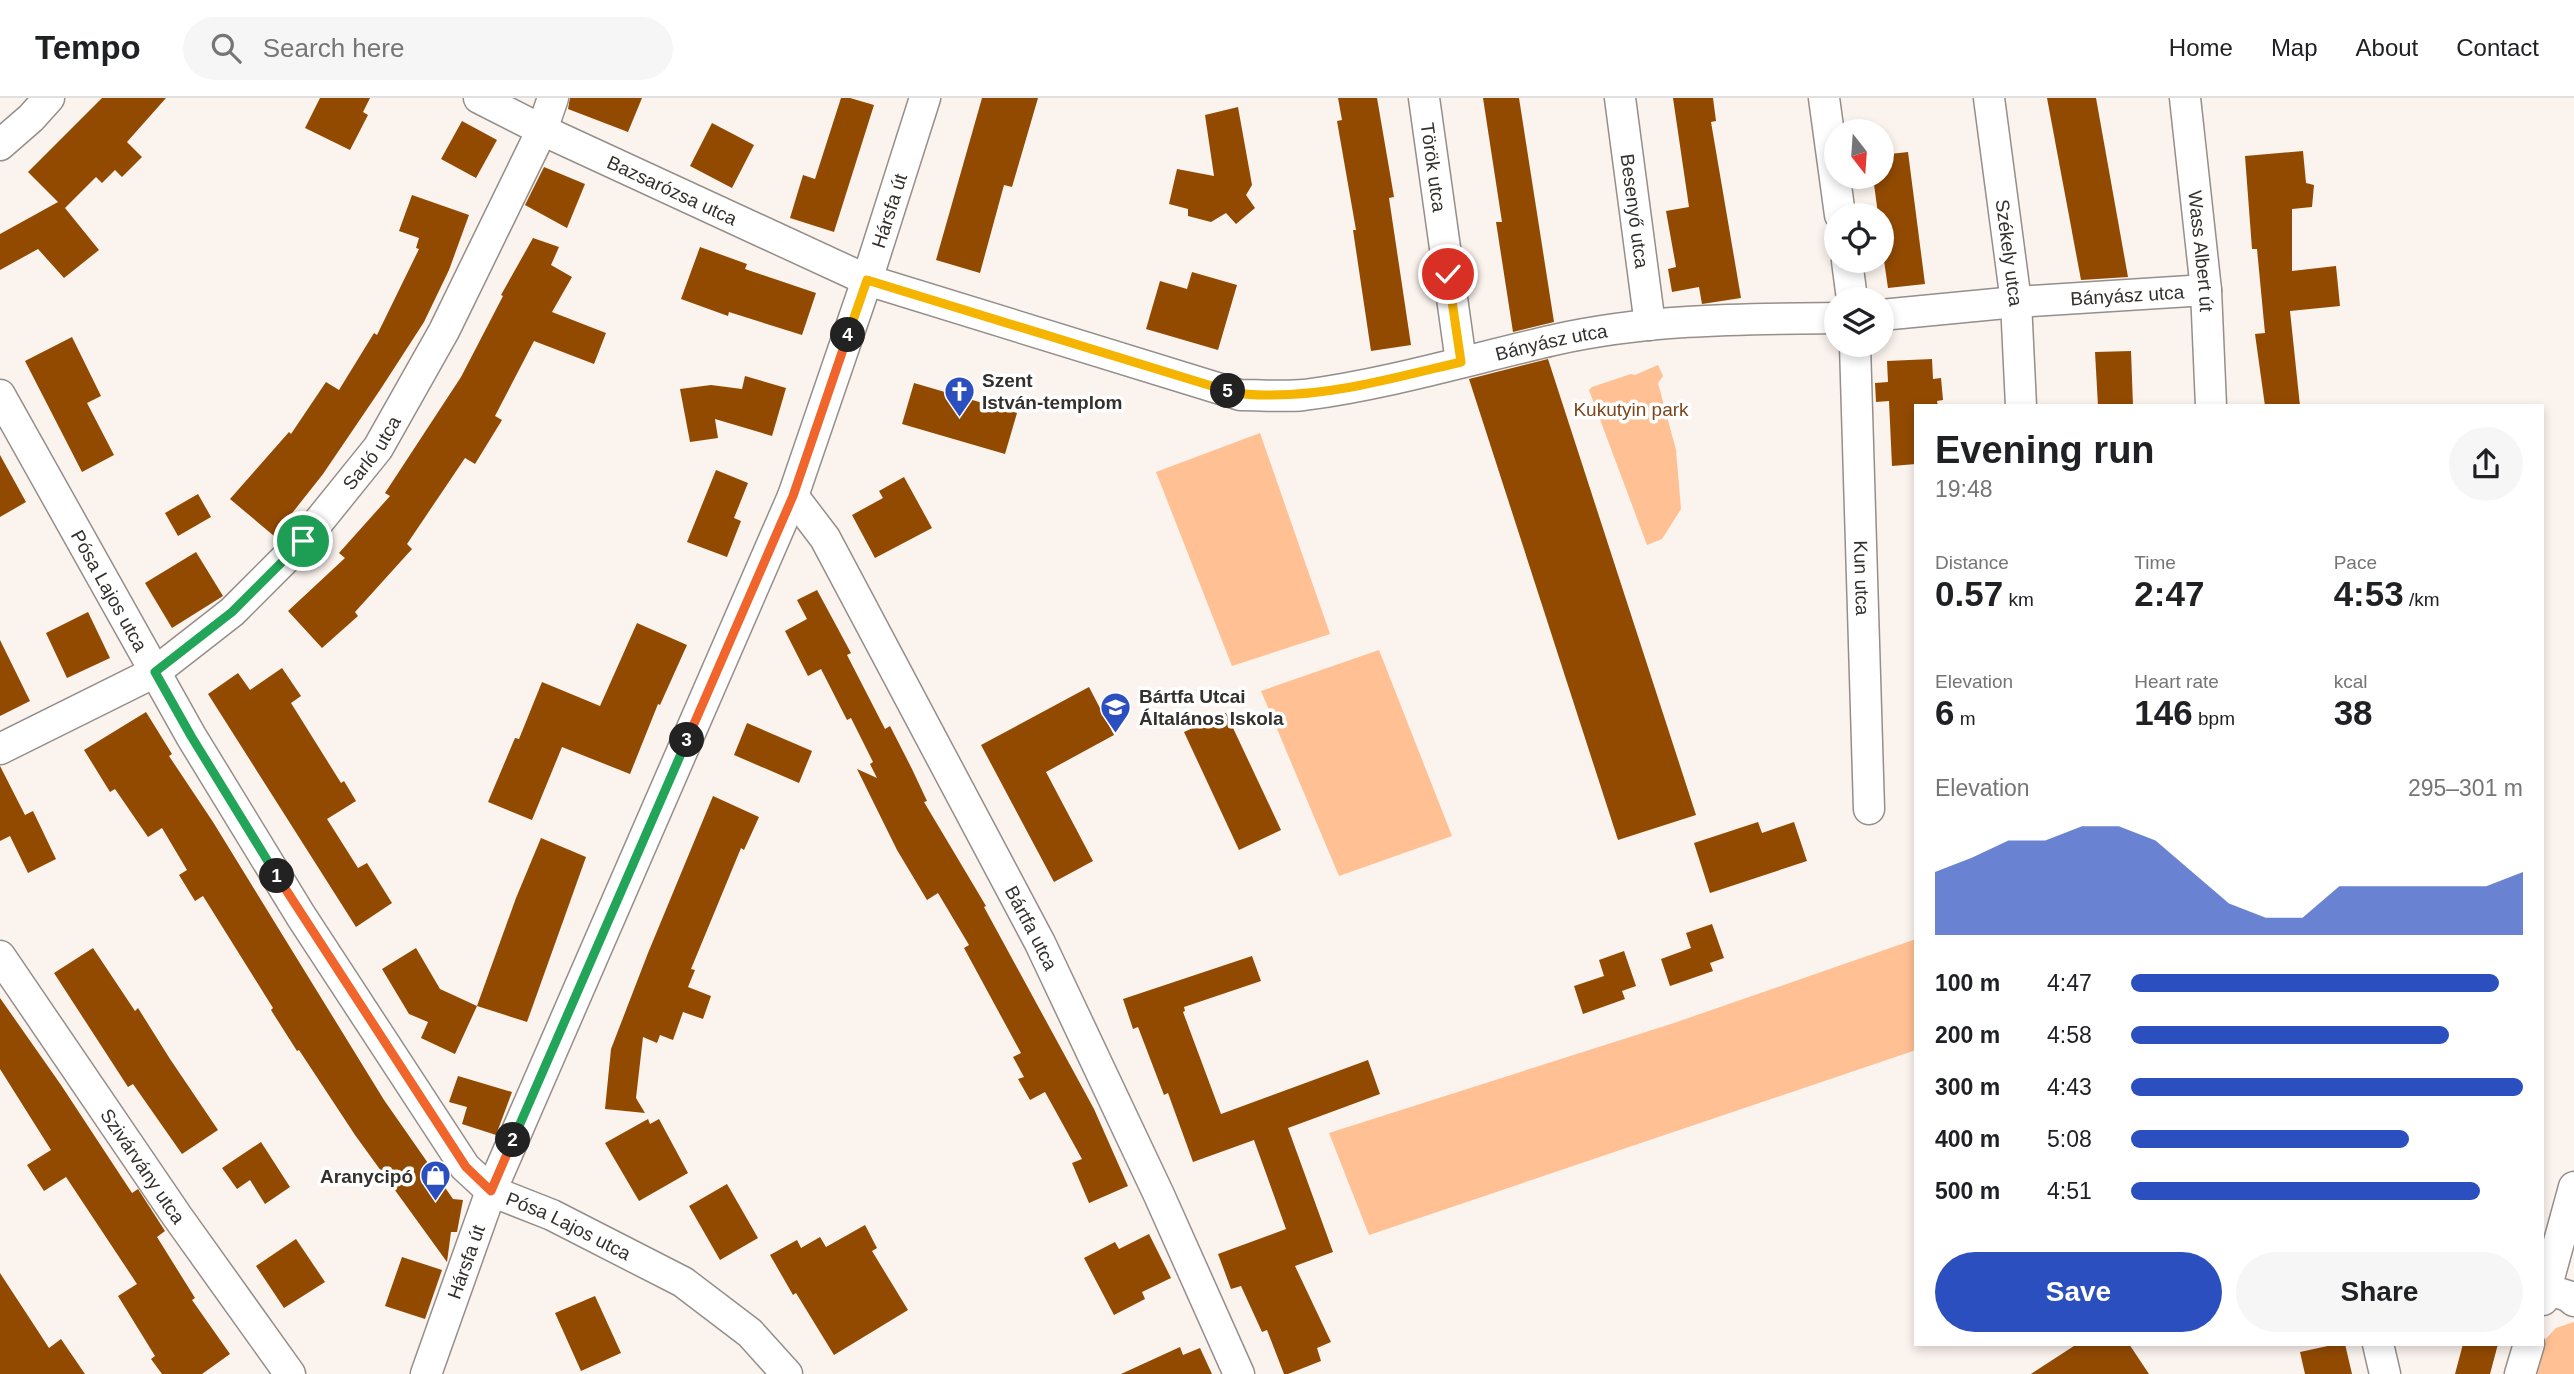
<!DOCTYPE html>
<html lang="en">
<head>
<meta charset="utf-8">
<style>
	:root { --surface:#fff; --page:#f6f6f6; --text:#202124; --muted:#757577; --line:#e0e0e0; --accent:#2b4fbf }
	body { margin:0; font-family:Arial,sans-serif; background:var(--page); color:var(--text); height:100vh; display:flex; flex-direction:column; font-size:26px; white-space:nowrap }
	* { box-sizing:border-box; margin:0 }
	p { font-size:23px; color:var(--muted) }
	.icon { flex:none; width:38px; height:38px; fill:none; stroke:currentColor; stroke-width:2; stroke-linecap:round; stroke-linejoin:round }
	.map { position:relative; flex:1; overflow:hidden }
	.drawer { position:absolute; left:1914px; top:306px; width:630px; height:942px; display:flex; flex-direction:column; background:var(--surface); border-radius:0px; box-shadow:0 4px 10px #0003 }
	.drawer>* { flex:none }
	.needle { width:46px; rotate:163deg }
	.buttons { position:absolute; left:1824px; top:21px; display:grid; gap:14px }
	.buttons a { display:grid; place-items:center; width:70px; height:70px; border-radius:50%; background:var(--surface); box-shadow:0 4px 10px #0003; font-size:35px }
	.pin { position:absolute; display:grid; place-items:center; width:60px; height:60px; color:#fff; margin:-30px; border:4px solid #fff; border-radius:50%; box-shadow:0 2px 7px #0007 }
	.km { position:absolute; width:35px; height:35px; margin:-18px; border-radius:50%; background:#222; color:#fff; font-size:19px; line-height:35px; text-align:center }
	.round { display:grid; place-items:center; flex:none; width:74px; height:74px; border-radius:37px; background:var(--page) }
	.headline { display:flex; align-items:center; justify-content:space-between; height:119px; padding:0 21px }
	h1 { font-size:38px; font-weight:700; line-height:52px }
	.metrics { display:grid; grid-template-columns:repeat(3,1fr); gap:10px; height:119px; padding:7px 21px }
	.metrics div { display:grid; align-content:center }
	.metrics b { font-size:35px; font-weight:700 }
	.metrics small { font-size:19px; font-weight:400 }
	.metrics p { font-size:19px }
	.chart { height:196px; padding:14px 21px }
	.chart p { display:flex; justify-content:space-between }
	.chart svg { width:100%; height:126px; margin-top:7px; fill:var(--accent); opacity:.7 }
	.button { display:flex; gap:14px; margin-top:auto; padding:14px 21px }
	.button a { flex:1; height:80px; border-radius:42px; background:var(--accent); color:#fff; font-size:28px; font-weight:700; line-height:80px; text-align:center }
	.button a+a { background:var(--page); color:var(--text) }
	ul { padding:0 21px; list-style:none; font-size:23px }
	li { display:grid; grid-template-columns:112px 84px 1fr; align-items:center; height:52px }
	li i { height:18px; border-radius:9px; background:var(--accent) }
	header { display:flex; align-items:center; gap:42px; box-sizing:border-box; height:98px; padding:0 35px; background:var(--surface); border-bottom:2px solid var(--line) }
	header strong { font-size:33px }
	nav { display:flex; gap:38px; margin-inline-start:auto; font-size:24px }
	.search { width:490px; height:63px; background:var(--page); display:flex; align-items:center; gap:18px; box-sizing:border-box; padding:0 24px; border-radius:38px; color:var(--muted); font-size:26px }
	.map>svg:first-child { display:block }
</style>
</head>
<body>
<header>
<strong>Tempo</strong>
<div class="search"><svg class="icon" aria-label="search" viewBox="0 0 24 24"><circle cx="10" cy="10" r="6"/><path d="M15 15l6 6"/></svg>Search here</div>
<nav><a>Home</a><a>Map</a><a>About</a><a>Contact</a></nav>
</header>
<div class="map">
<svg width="2574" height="1276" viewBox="0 0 2574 1276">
	<rect width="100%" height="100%" fill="#fbf3ee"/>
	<g fill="#ffc094">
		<polygon points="1658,267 1663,278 1658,285 1676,352 1681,411 1662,441 1647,447 1589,292 1592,289 1631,276 1635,277"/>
		<polygon points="1260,335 1330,536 1232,568 1156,374"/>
		<polygon points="1379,552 1452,738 1339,778 1261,593"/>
		<polygon points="1916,841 1916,952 1369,1137 1329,1035 1674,925"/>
		<polygon points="2574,1224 2574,1276 2512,1276 2556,1230"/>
	</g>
	<g fill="#924a00">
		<polygon points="102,0 166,0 127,44 142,59 122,79 115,72 102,85 96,79 65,110 99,152 64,180 38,151 0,172 0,136 58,104 28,74"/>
		<polygon points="320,0 370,0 363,14 368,17 350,52 305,30"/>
		<polygon points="570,0 642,0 628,34 568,11"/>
		<polygon points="841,0 850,0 874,7 834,134 790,120 803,77 815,81"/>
		<polygon points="982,0 1038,0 1012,89 1004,87 980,175 936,162"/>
		<polygon points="1338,0 1377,0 1394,99 1389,100 1411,247 1371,253 1353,132 1356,132 1337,23 1342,22"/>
		<polygon points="1483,0 1519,0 1554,224 1513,234 1496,124 1502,124"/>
		<polygon points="1673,0 1713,0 1716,23 1711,24 1741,200 1702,206 1699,189 1672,194 1668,171 1676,169 1666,113 1689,109"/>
		<polygon points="2047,0 2096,0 2128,179 2081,182"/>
		<polygon points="1238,9 1252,87 1246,97 1255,110 1236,126 1226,115 1211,124 1188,118 1188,111 1169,106 1177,71 1214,78 1205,17"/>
		<polygon points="462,23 497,42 476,80 441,61"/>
		<polygon points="712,25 754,47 732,90 690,68"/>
		<polygon points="2303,53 2306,85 2314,87 2312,109 2292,111 2292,173 2336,168 2340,208 2290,213 2300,308 2265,308 2255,236 2265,235 2257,151 2252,151 2245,58"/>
		<polygon points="1908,54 1925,186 1888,190 1881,142 1881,115 1878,116 1873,79 1881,79 1881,57"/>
		<polygon points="544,69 585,86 567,130 525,107"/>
		<polygon points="412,97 469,117 449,172 424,224 380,292 323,376 274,438 230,401 289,334 291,336 326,284 339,292 374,235 377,237 419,151 416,150 419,140 399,133"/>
		<polygon points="533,140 559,149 551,167 572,179 552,214 606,235 594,266 534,243 495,318 502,322 475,366 465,360 407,446 412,451 355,514 358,518 322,550 288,513 345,460 339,455 390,398 385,395 461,279 503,198 501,197"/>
		<polygon points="700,149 747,166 745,171 816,195 802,237 729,214 728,218 681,201"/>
		<polygon points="1192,174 1237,187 1218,252 1146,231 1160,183 1187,191"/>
		<polygon points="72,239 101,298 87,305 114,357 82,374 25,263"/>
		<polygon points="2131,253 2133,308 2098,308 2095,254"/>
		<polygon points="1548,261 1696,717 1618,742 1469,281"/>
		<polygon points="1932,261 1933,281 1941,280 1943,302 1937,303 1938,308 1916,308 1916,366 1892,368 1889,303 1876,304 1875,285 1888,284 1887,263"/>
		<polygon points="745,278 786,290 772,338 715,321 718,340 690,344 680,291 711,287 742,291"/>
		<polygon points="914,285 1017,315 1005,356 902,326"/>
		<polygon points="0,357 26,404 0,419"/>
		<polygon points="716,372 748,385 734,420 741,423 727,459 687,444"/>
		<polygon points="904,379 932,430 875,460 852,417 883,400 879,393"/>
		<polygon points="198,396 211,419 178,438 165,415"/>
		<polygon points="196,454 223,498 172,530 145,485"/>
		<polygon points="817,492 851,555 847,557 885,631 890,628 912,671 927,703 924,704 986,808 984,809 1094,1011 1128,1088 1089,1105 1072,1065 1082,1061 1045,994 1030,1002 1018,981 1024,979 1013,959 1021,955 964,850 969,847 938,795 927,802 897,752 857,671 877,680 870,666 873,664 851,620 847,622 821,571 808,578 785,533 807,521 797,502"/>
		<polygon points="88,514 110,560 67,580 46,535"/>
		<polygon points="637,525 687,547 660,607 658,606 630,676 562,649 532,722 488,704 515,640 519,641 542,584 600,608"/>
		<polygon points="0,542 30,603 0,618"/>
		<polygon points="282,570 301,598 291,605 341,685 344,683 356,703 327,721 358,770 367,765 392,805 356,829 208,596 238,575 250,592"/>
		<polygon points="1089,589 1114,637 1046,674 1093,763 1054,784 981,647"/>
		<polygon points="146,614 172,656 169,658 213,724 384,1002 453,1101 463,1102 457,1134 451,1134 447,1164 355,1037 299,952 297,953 271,912 273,910 203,798 195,803 179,777 187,772 162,730 148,739 115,691 110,694 84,652"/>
		<polygon points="1226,615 1281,732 1239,752 1184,634"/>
		<polygon points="747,625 812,653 799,685 734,657"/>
		<polygon points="0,668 25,717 33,713 56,761 28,775 10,738 0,743"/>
		<polygon points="713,698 759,719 744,752 741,750 691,871 695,872 688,889 711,898 703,921 683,914 673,942 660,937 657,945 643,939 636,1000 645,1015 605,1011 611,951 648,855"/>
		<polygon points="1758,724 1762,735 1794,724 1807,763 1710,795 1694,745"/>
		<polygon points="541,740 586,759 527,924 477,908 516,800"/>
		<polygon points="1712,826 1724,860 1710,865 1713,873 1670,888 1661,861 1691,850 1686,835"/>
		<polygon points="93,850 135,913 138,910 170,961 218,1032 182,1056 133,986 128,989 54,875"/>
		<polygon points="416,850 440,891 477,908 455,956 421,940 428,924 409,916 382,871"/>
		<polygon points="1624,853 1636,888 1622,893 1625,901 1583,916 1574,888 1604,878 1599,862"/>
		<polygon points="1252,858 1261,883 1184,909 1185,913 1183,914 1221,1016 1368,962 1380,996 1288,1030 1333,1154 1295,1168 1331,1244 1317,1250 1321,1263 1288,1276 1284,1276 1267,1232 1262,1234 1241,1188 1231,1191 1218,1156 1286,1131 1254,1042 1193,1064 1168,995 1164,997 1138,929 1133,931 1123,901"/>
		<polygon points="0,900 61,987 132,1095 138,1091 165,1133 157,1139 195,1200 192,1202 230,1256 202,1276 162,1276 151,1261 155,1258 118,1198 137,1186 66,1079 44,1093 27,1067 51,1052 0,971"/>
		<polygon points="458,978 512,994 496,1037 462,1026 467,1009 449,1004"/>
		<polygon points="648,1021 650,1026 659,1021 688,1075 639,1103 605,1045"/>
		<polygon points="261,1044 290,1089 265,1106 250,1082 237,1091 222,1070"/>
		<polygon points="727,1086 758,1140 720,1162 689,1108"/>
		<polygon points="865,1127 877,1150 872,1153 908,1212 834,1257 796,1195 793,1197 770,1157 797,1142 801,1150 820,1139 826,1149"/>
		<polygon points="1149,1136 1171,1180 1142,1194 1145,1201 1114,1217 1084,1160 1115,1144 1119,1151"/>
		<polygon points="296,1141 325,1184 284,1210 256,1168"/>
		<polygon points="402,1159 442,1172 425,1221 385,1208"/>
		<polygon points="0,1175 49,1250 61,1241 85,1276 0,1276"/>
		<polygon points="595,1198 621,1255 581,1273 555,1215"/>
		<polygon points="2077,1246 2129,1246 2149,1276 2031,1276"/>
		<polygon points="2337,1246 2345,1246 2352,1276 2305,1276 2300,1254"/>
		<polygon points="2463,1246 2498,1246 2490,1276 2455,1276"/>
		<polygon points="1180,1249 1183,1257 1200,1250 1212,1276 1121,1276"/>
	</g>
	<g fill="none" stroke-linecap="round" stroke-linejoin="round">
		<defs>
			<g id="minor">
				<path id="s1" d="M479,0L542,32L867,182L1240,297C1261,297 1283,299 1304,297C1388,286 1471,261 1554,242C1646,221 1742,221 1836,220"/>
				<path id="s2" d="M1424,0L1461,264"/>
				<path id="s3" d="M1620,0L1650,227"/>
				<polyline points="1824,0 1840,117"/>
				<path id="s4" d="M1989,0L2016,204L2021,308"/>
				<path id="s5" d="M2185,0L2206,192L2211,308"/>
				<polyline points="0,47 31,20 49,0"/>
				<polyline points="1847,163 1852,201"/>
				<path id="s6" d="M1881,217L2016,204L2206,192"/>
				<path id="s7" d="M1855,247L1869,711"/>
				<path id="s8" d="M0,297L191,638L301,818L465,1069L491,1093L552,1117L683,1184L750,1235L787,1276"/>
				<path id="s9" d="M793,398L825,440L1040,845L1159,1097L1239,1276"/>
				<path id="s10" d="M0,651L155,574L232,514L303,443L378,350L444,233L542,32L553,0"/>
				<path id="s11" d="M0,858L177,1118L290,1276"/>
				<polyline points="2546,1191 2568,1198 2574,1203"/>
				<polyline points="2543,1202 2574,1089"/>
				<polyline points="2378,1246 2385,1276"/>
				<path id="s12" d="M426,1276L491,1093L793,398L867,182L925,0"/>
				<polyline points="2520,1276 2529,1246"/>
			</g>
		</defs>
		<use href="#minor" stroke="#958e8a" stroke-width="33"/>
		<use href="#minor" stroke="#fff" stroke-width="30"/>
	</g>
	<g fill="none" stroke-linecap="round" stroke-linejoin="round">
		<defs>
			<polyline id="split-1" points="277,778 191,638 155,574 232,514 303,443"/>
			<polyline id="split-2" points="277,778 466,1069 491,1093 513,1042"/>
			<polyline id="split-3" points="513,1042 687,642"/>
			<polyline id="split-4" points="687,642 793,398 848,237"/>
			<polyline id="split-5" points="848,237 867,182 1228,293"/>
			<path id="split-6" d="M1228,293C1242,297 1256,297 1271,297C1335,297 1398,279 1461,264L1448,176"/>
		</defs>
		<use href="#split-1" stroke="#fff" stroke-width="14"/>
		<use href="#split-2" stroke="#fff" stroke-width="14"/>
		<use href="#split-3" stroke="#fff" stroke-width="14"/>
		<use href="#split-4" stroke="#fff" stroke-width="14"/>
		<use href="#split-5" stroke="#fff" stroke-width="14"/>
		<use href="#split-6" stroke="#fff" stroke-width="14"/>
		<use href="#split-1" stroke="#22a559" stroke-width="9"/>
		<use href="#split-2" stroke="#f0652b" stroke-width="9"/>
		<use href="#split-3" stroke="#22a559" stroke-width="9"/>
		<use href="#split-4" stroke="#f0652b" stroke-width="9"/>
		<use href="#split-5" stroke="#f5b400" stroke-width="9"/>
		<use href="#split-6" stroke="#f5b400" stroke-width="9"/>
	</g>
	<defs>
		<symbol id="church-pin" viewBox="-11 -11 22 30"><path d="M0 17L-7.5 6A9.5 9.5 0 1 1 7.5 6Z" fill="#2b4fbf" stroke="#fff"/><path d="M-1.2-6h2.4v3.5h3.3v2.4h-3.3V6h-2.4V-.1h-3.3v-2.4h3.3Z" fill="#fff"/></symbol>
		<symbol id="school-pin" viewBox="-11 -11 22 30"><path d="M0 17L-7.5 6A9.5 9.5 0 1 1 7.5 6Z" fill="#2b4fbf" stroke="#fff"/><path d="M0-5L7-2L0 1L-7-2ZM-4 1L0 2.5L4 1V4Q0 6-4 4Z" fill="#fff"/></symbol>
		<symbol id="shop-pin" viewBox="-11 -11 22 30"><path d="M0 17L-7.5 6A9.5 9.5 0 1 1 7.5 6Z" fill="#2b4fbf" stroke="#fff"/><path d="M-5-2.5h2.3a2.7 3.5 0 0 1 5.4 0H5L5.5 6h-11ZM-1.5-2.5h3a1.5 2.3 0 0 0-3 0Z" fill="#fff"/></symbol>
	</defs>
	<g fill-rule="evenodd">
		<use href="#church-pin" x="942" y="276" width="35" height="47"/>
		<use href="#school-pin" x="1098" y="592" width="35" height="47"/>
		<use href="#shop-pin" x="418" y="1060" width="35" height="47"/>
	</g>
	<g text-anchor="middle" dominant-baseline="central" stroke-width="7" stroke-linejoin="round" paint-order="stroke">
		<g font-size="19" fill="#33302e" stroke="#fff">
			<text stroke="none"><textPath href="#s2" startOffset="70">Török utca</textPath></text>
			<text stroke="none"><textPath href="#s1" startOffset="214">Bazsarózsa utca</textPath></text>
			<text stroke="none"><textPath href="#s12" startOffset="1253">Hársfa út</textPath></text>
			<text stroke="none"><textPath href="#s3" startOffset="114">Besenyő utca</textPath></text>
			<text stroke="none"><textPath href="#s4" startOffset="156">Székely utca</textPath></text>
			<text stroke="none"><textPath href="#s5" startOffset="154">Wass Albert út</textPath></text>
			<text stroke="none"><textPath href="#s6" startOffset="247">Bányász utca</textPath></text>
			<text stroke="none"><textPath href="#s1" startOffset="1136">Bányász utca</textPath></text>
			<text stroke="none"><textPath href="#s10" startOffset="483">Sarló utca</textPath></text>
			<text stroke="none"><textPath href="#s7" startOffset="233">Kun utca</textPath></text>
			<text stroke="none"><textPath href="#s8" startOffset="224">Pósa Lajos utca</textPath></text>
			<text stroke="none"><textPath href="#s9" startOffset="494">Bártfa utca</textPath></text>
			<text stroke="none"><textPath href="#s11" startOffset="254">Szivárvány utca</textPath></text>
			<text stroke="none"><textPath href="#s8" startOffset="1022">Pósa Lajos utca</textPath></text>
			<text stroke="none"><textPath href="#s12" startOffset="119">Hársfa út</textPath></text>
		</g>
		<g font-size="19" font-weight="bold" fill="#33302e" stroke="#fff" text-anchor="start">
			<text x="982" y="282">Szent<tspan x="982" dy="22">István-templom</tspan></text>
			<text x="1139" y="598">Bártfa Utcai<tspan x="1139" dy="22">Általános Iskola</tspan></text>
			<text x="413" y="1078" text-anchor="end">Aranycipó</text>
		</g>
		<g font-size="19" fill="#7b471d" stroke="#fff">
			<text x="1631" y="311">Kukutyin park</text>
		</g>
	</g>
</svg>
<div class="buttons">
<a><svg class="needle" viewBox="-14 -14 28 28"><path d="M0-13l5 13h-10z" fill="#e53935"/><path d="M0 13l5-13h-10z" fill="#757577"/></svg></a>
<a><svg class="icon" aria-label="locate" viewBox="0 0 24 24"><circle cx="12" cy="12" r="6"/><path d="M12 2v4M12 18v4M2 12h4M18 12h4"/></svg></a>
<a><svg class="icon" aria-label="layers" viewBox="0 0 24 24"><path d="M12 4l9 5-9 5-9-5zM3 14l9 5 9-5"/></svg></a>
</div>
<div class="pin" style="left:303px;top:443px;background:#1e9e55"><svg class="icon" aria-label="arrive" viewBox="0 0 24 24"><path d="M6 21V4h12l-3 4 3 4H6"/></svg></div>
<div class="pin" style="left:1448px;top:176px;background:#d93025"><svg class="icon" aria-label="check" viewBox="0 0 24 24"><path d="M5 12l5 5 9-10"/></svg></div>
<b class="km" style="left:277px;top:778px">1</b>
<b class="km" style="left:513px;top:1042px">2</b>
<b class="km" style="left:687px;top:642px">3</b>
<b class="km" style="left:848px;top:237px">4</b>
<b class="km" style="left:1228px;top:293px">5</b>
<section class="drawer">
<div class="headline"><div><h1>Evening run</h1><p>19:48</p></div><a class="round"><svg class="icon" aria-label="share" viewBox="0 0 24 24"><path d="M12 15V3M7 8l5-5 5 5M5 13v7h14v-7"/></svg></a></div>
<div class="metrics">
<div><p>Distance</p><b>0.57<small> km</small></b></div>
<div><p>Time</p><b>2:47</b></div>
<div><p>Pace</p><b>4:53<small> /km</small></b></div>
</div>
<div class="metrics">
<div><p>Elevation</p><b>6<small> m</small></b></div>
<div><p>Heart rate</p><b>146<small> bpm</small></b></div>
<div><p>kcal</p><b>38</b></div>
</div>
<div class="chart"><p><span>Elevation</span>295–301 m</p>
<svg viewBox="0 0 160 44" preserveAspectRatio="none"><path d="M0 44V22L10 17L20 11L30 11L40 6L50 6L60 11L70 22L80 33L90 38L100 38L110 27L120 27L130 27L140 27L150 27L160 22V44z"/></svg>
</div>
<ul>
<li><b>100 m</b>4:47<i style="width:94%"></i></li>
<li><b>200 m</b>4:58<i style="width:81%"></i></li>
<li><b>300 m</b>4:43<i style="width:100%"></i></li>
<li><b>400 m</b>5:08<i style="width:71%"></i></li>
<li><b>500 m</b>4:51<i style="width:89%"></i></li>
</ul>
<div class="button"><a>Save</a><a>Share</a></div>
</section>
</div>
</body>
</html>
